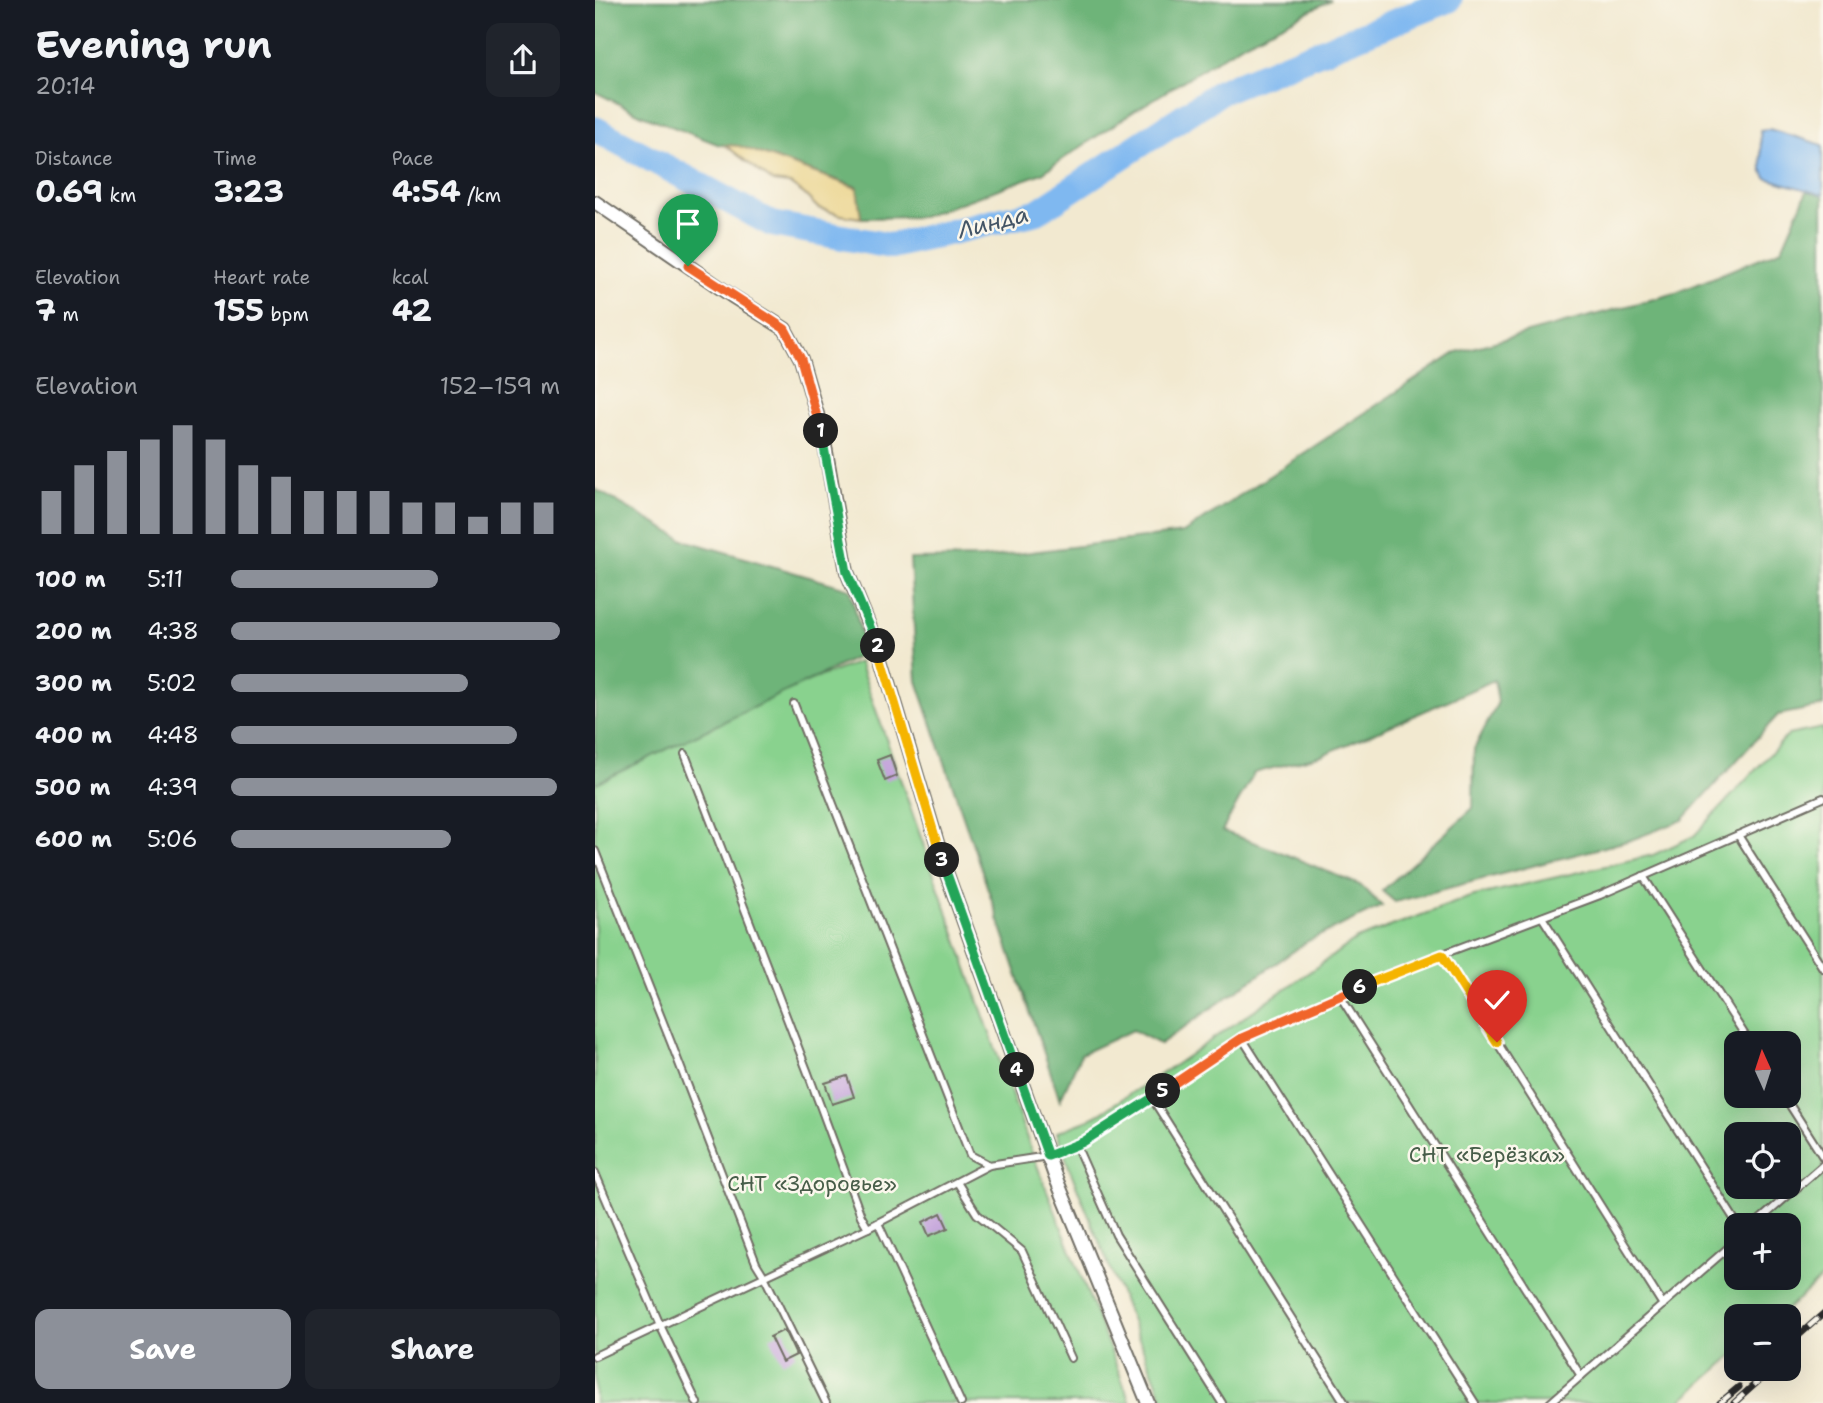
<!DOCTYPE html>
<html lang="en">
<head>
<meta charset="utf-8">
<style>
	:root { --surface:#171b24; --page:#20242c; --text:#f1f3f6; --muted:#9ea1a6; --accent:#8c9099 }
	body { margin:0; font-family:"Shantell Sans",sans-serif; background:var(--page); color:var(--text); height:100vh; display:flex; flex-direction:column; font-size:26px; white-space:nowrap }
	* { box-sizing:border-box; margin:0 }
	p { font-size:23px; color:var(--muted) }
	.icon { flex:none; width:38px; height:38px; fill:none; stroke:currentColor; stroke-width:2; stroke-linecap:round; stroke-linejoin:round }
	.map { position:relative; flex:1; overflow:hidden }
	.details { display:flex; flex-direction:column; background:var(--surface); width:595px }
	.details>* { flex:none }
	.needle { width:46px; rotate:357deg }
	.fabs { position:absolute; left:1129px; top:1031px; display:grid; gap:14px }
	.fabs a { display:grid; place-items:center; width:77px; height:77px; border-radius:14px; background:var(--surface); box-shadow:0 7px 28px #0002; font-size:35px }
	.pin { position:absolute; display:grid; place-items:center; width:60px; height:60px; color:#fff; margin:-72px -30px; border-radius:50% 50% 50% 0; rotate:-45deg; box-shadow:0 0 7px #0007 }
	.pin .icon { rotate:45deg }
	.km { position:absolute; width:35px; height:35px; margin:-18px; border-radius:50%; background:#222; color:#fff; font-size:19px; line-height:35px; text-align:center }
	.round { display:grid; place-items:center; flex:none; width:74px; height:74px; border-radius:14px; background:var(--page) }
	.overview { display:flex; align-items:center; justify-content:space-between; height:119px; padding:0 35px }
	h1 { font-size:38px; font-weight:700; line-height:52px }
	.figures { display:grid; grid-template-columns:repeat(3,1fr); gap:10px; height:119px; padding:7px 35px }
	.figures div { display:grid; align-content:center }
	.figures b { font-size:30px; font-weight:700 }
	.figures small { font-size:19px; font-weight:400 }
	.figures p { font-size:19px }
	.chart { height:196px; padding:14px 35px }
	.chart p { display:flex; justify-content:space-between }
	.chart svg { width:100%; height:126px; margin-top:7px; stroke:var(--accent); stroke-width:6 }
	.cta { display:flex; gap:14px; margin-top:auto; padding:14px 35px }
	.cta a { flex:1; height:80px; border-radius:14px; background:var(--accent); color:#fff; font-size:28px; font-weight:700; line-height:80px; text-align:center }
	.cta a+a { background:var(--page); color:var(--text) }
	ul { padding:0 35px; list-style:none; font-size:23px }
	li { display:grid; grid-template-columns:112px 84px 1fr; align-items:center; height:52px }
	li i { height:18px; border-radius:9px; background:var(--accent) }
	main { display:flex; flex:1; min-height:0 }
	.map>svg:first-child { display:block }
</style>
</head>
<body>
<main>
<section class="details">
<div class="overview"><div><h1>Evening run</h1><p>20:14</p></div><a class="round"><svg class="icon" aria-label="share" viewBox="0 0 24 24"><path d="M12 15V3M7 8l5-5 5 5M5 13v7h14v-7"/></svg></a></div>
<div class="figures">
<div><p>Distance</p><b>0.69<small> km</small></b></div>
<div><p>Time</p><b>3:23</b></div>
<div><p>Pace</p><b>4:54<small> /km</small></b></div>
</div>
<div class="figures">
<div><p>Elevation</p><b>7<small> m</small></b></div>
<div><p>Heart rate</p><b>155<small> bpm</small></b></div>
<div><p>kcal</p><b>42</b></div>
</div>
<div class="chart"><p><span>Elevation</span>152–159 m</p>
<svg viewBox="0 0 160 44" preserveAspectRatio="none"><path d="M5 44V29M15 44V20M25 44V15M35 44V11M45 44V6M55 44V11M65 44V20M75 44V24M85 44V29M95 44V29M105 44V29M115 44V33M125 44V33M135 44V38M145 44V33M155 44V33"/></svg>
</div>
<ul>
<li><b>100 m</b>5:11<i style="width:63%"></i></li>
<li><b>200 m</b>4:38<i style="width:100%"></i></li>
<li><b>300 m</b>5:02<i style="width:72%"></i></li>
<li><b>400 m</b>4:48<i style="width:87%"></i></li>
<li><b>500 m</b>4:39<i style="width:99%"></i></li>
<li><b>600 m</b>5:06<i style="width:67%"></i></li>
</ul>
<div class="cta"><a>Save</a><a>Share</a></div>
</section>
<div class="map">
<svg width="1228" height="1403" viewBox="0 0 1228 1403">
	<rect width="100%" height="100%" fill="#fbf7ec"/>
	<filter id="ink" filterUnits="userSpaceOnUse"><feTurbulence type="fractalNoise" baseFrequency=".0143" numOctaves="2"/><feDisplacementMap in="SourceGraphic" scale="14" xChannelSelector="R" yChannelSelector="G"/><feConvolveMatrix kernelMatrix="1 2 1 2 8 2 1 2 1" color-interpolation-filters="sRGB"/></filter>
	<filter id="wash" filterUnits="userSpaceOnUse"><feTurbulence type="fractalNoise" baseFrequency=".00686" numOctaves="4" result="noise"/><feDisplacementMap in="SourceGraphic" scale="28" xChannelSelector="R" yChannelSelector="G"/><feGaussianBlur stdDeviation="1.57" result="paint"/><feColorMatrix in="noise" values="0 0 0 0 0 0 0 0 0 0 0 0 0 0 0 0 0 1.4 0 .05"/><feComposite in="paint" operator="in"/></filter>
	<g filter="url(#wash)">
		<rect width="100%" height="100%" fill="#f2e9d0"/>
		<g fill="#89d28e" stroke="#5a7e5c" stroke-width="2" fill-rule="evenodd">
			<polygon points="264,662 436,1150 536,1403 0,1403 0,760"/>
			<path d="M1228,728V1277L1184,1316H1141V1353L1083,1403H570L475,1170L462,1132L494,1120L580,1065L762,939L875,897L1058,855L1099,836L1193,735ZM1141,1043H1194V1096H1141ZM1141,1134H1194V1186H1141ZM1141,1225H1194V1278H1141Z"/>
		</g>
		<g fill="#6eb479" stroke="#4c7052" stroke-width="2">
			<polygon points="0,0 736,0 651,42 538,112 447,173 327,217 266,218 262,187 144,146 125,145 47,115 0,92"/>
			<polygon points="1212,191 1228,195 1228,706 1183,715 1088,820 1036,840 800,902 787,891 878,808 879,749 903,702 899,680 807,721 727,755 659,773 627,831 683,851 765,885 787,906 713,941 565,1044 538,1030 486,1054 465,1100 322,681 315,559 388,558 588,533 862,352 1081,293 1187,249"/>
			<polygon points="0,489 89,540 255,589 271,653 0,784"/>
		</g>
		<polygon fill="#eeda9e" stroke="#8c8264" stroke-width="2" points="130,145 144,146 262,188 266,218 246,215 223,208 209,194 195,184 178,182"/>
		<polygon fill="#7fb8f0" stroke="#55728e" stroke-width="2" points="1174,129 1228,145 1228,195 1171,178 1167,169 1165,130"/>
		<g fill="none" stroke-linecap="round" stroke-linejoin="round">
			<polyline stroke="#7fb8f0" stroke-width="26" points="0,129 177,224 296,246 442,212 627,91 854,0"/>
		</g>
		<g id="blocks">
			<g fill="#be9bd9">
				<polygon points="295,755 302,776 290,781 282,760"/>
				<polygon points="252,1076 259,1097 237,1104 230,1083"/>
				<polygon points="346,1213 353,1228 334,1236 328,1222"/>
				<polygon points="189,1330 201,1355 187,1362 175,1337"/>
			</g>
		</g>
	</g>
	<g filter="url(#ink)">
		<use href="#blocks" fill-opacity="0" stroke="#716e65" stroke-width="2"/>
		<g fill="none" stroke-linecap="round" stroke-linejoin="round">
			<defs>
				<g id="lane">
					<polyline points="199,704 375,1155 394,1165"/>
					<polyline points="90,754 213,1073 266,1216 273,1228"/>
					<polyline points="1143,835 1228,968"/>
					<polyline points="0,851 77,1045 161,1263 169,1276 231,1403"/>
					<polyline points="1048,876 1155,1043"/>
					<polyline points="947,917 1143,1225"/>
					<polyline points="847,955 1068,1305"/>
					<polyline points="745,996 986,1376"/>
					<polyline points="647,1038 880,1403"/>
					<polyline points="1189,1096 1228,1157"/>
					<polyline points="557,1098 750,1403"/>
					<polyline points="481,1145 521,1235 627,1403"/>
					<polyline points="0,1173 65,1325 102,1403"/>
					<polyline points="362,1182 382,1214 427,1251 476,1358"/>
					<polyline points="283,1223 366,1403"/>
					<polyline points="1159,1225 1228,1165"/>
					<polyline points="0,1356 273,1228 394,1165 453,1156 488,1142 647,1038 800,972 1005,895 1228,798"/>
					<polyline points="955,1403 1141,1241"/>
				</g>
				<polyline id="street" points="0,202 137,296 190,329 206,359 228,435 252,572 285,652 349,866 460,1176 553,1403"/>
			</defs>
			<use href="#lane" stroke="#716e65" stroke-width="10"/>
			<use href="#street" stroke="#716e65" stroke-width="16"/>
			<use href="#lane" stroke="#fff" stroke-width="6"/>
			<use href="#street" stroke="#fff" stroke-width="12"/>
			<defs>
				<g id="rail">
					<polyline points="1194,1344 1228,1314"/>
					<polyline points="1125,1403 1144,1387"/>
					<polyline points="1139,1403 1178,1368"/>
				</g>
			</defs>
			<use href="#rail" stroke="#2b2b2b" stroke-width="7"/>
			<use href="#rail" stroke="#fbf7ec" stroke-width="4.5" stroke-dasharray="13" stroke-linecap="butt"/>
		</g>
	</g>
	<g fill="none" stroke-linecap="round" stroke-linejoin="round" filter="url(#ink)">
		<defs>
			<polyline id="split-1" points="93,266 190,329 206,359 226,431"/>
			<polyline id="split-2" points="226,431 252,572 283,646"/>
			<polyline id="split-3" points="283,646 347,860"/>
			<polyline id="split-4" points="347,860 422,1070"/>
			<polyline id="split-5" points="422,1070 453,1156 488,1142 568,1091"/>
			<polyline id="split-6" points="568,1091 647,1038 765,987"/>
			<polyline id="split-7" points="765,987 847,955 902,1042"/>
		</defs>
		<use href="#split-1" stroke="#fff" stroke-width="14"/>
		<use href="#split-2" stroke="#fff" stroke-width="14"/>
		<use href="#split-3" stroke="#fff" stroke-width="14"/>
		<use href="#split-4" stroke="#fff" stroke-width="14"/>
		<use href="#split-5" stroke="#fff" stroke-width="14"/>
		<use href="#split-6" stroke="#fff" stroke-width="14"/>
		<use href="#split-7" stroke="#fff" stroke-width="14"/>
		<use href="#split-1" stroke="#f0652b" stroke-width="9"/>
		<use href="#split-2" stroke="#22a559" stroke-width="9"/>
		<use href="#split-3" stroke="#f5b400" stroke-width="9"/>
		<use href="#split-4" stroke="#22a559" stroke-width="9"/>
		<use href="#split-5" stroke="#22a559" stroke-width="9"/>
		<use href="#split-6" stroke="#f0652b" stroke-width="9"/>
		<use href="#split-7" stroke="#f5b400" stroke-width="9"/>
	</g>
	<g text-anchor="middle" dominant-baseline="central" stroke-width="5" stroke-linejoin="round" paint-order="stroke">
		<g font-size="21" fill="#475d49" stroke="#fbf7ec">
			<text x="892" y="1155">СНТ «Берёзка»</text>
			<text x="217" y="1184">СНТ «Здоровье»</text>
		</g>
		<g font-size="23" font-style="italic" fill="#456" stroke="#fbf7ec">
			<text transform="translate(398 222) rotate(-14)">Линда</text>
		</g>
	</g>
</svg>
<div class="fabs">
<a><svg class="needle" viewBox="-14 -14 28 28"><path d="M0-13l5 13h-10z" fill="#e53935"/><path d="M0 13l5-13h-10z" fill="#9ea1a6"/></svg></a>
<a><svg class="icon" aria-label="locate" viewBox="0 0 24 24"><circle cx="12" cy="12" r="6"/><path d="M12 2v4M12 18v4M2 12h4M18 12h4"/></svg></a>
<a>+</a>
<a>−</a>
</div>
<div class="pin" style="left:93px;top:266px;background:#1e9e55"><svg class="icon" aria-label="arrive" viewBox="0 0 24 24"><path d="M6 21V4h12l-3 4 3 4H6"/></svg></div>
<div class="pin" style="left:902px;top:1042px;background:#d93025"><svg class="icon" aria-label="check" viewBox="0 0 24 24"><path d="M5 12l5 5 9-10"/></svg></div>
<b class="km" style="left:226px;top:431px">1</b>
<b class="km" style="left:283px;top:646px">2</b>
<b class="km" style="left:347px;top:860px">3</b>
<b class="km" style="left:422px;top:1070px">4</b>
<b class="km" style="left:568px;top:1091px">5</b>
<b class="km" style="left:765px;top:987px">6</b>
</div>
</main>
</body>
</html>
